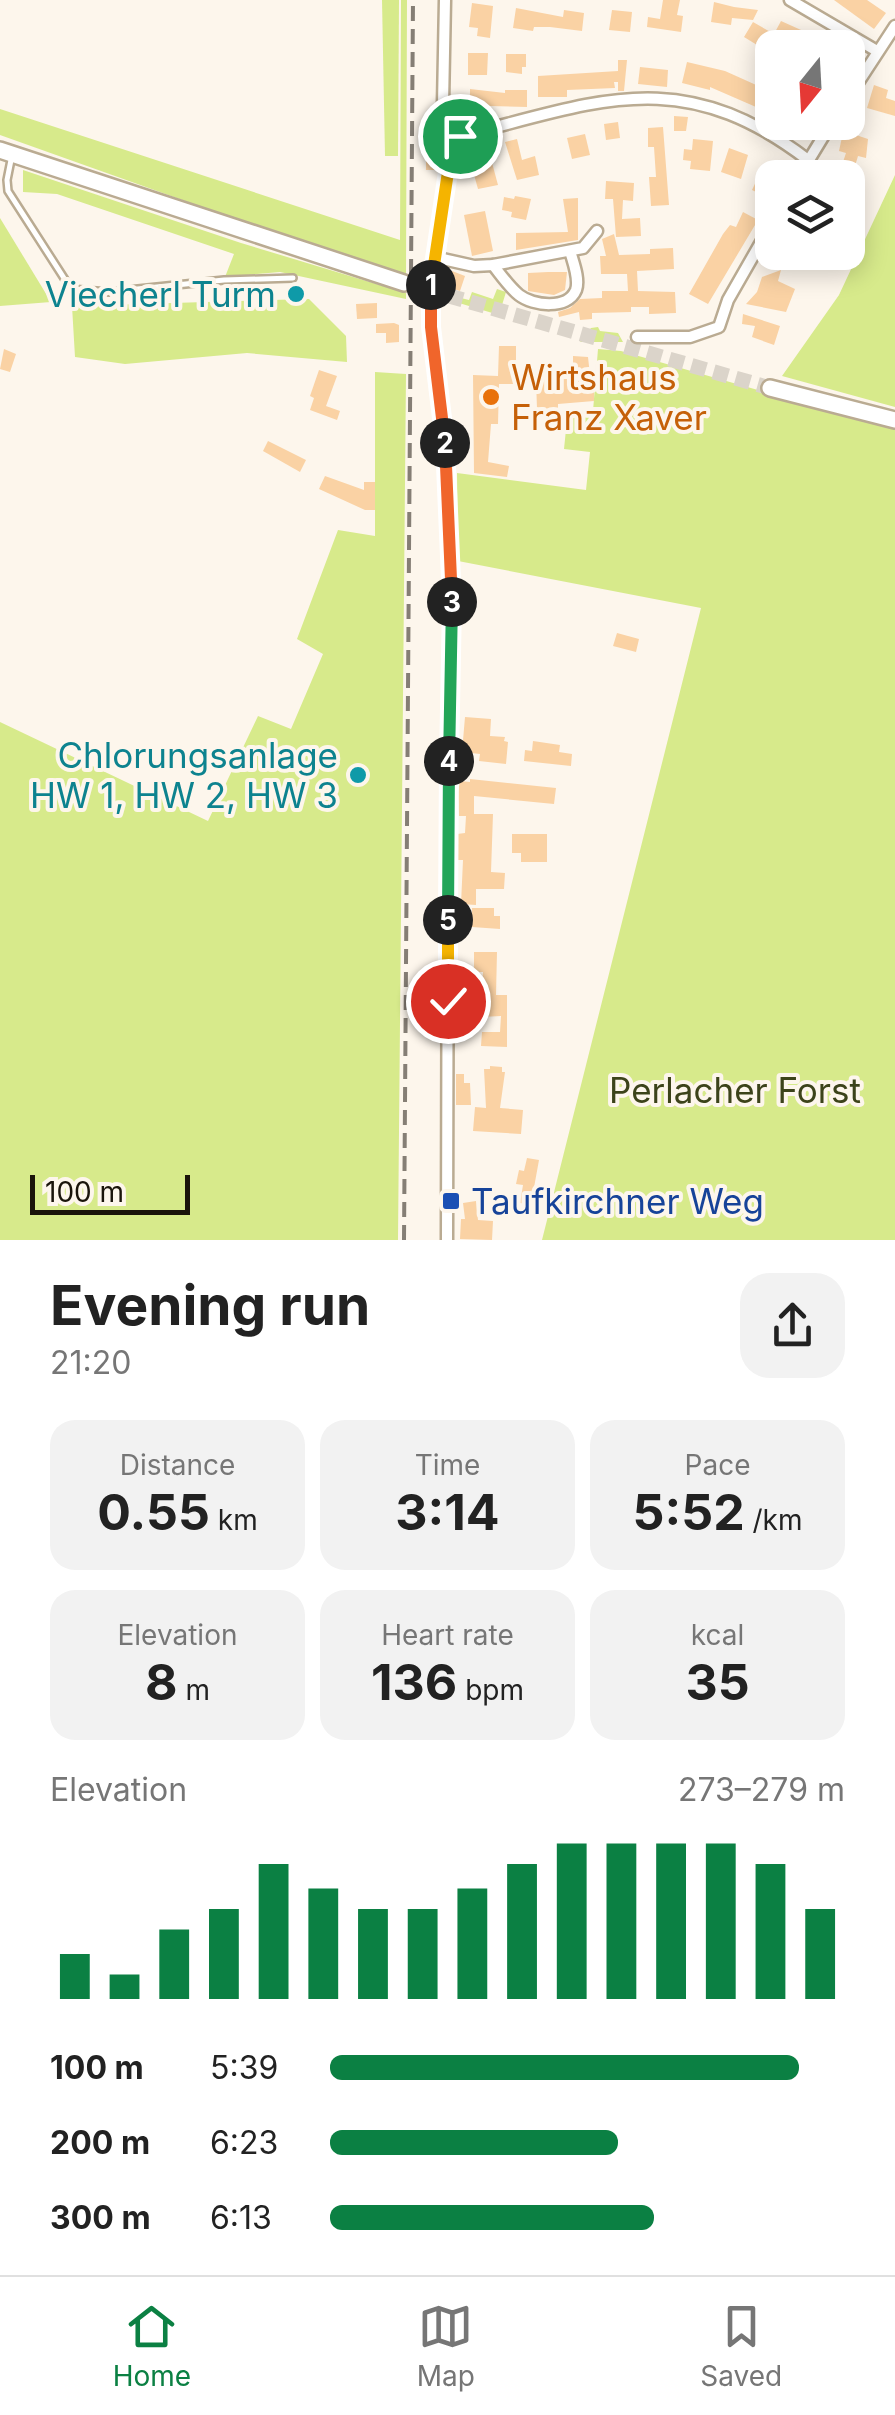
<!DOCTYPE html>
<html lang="en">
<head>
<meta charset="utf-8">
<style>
	:root { --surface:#fff; --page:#f2f2f2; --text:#222; --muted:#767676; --line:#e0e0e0; --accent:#0b8043 }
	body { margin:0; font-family:Inter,sans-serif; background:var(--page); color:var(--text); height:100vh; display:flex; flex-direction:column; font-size:38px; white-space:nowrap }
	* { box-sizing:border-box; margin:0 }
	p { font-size:32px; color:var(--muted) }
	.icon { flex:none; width:55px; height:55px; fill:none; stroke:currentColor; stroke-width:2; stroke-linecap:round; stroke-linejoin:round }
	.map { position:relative; height:1240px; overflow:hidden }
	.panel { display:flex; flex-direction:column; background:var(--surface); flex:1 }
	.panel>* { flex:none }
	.needle { width:65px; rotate:198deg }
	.fabs { position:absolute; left:755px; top:30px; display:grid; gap:20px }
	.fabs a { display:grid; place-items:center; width:110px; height:110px; border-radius:20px; background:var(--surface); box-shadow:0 5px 25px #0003; font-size:50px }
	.scale { position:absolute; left:30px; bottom:25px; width:160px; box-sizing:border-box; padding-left:10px; border:5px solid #1a140b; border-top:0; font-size:28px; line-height:35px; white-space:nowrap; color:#1a140b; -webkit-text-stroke:8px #fdf6ec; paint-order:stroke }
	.pin { position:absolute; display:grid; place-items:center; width:85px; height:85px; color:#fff; margin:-42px; border:5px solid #fff; border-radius:50%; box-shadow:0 2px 10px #0007 }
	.km { position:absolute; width:50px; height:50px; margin:-25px; border-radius:50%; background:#222; color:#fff; font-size:28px; line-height:50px; text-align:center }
	.round { display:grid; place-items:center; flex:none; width:105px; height:105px; border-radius:30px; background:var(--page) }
	.summary { display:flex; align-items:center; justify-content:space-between; height:170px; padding:0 50px }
	h1 { font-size:55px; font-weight:700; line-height:75px }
	.stats { display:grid; grid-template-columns:repeat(3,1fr); gap:15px; height:170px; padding:10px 50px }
	.stats div { display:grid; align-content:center; border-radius:25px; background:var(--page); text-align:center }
	.stats b { font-size:50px; font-weight:700 }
	.stats small { font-size:28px; font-weight:400 }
	.stats p { font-size:28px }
	.chart { height:280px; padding:20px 50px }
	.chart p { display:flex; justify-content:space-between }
	.chart svg { width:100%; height:180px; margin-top:10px; stroke:var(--accent); stroke-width:6 }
	ul { padding:0 50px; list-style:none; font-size:32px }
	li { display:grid; grid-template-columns:160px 120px 1fr; align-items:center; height:75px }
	li i { height:25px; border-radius:12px; background:var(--accent) }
	.dock { display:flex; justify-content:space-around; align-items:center; height:140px; border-top:2px solid var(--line); background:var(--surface); font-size:28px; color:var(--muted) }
	.dock a { display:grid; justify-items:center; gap:5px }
	.dock .selected { color:var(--accent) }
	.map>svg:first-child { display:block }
</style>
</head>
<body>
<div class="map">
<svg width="895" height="1240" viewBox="0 0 895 1240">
	<rect width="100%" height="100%" fill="#fdf6ec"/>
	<g fill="#d7ea8b">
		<polygon points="382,0 399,0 398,156 385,156"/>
		<polygon points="401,0 407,0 406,275 202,207 0,135 0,109 400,240"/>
		<polygon points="23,170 241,243 406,293 406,299 280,272 225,277 234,254 57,194 23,192"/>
		<polygon points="895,175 895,407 782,376 839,295"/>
		<polygon points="0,218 51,302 0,306"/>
		<polygon points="497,289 506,292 499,315 459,303 461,298 469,300 472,292 493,299"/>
		<polygon points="309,299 346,336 347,362 247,353 125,364 75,357 72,306"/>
		<polygon points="598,327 600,331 618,333 623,342 580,342 591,328"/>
		<polygon points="598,349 621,351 895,429 895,1240 542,1240 701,608 458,561 457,473 586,490 590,452 564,449 568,410 593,411"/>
		<polygon points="375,372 406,374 398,1240 0,1240 0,722 208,821 258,716 291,729 323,654 297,639 338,530 375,536"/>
	</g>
	<g fill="#fad2a4">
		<polygon points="663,0 680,0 677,15 683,16 681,32 647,27 648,17 660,19"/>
		<polygon points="834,0 867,0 886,13 874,29"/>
		<polygon points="714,2 734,7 758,10 753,20 732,18 731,25 711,22"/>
		<polygon points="472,3 493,6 490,38 477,36 478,28 469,27"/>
		<polygon points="516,8 563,17 564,10 584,13 582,31 550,27 534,27 533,31 513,28"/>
		<polygon points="612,10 632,12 630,32 609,30"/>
		<polygon points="781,21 810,34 814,30 841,48 816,48 805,40 801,48 762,48 744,37 753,22 774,34"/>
		<polygon points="468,53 488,53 487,75 468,75"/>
		<polygon points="506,54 526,54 526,67 522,67 522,74 506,72"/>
		<polygon points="618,60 627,60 624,91 618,91 618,82 614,82 615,88 567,90 567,97 538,97 538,76 618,71"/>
		<polygon points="687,62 725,71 772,92 772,114 710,87 710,90 682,83"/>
		<polygon points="640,67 668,70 667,87 638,84"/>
		<polygon points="874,85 888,90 886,98 895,101 895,116 867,108"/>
		<polygon points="470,89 505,93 505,90 527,90 527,107 489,106 489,111 485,111 485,118 470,117"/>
		<polygon points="674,116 688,117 686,131 674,131"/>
		<polygon points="618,122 620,138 606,140 604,124"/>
		<polygon points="663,127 669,205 651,206 649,177 656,177 654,147 648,147 648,128"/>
		<polygon points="847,132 868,139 866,158 858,156 855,166 843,162 846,153 839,151 842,137"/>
		<polygon points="585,134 590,155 572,159 567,138"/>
		<polygon points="517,139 522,160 535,156 539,175 517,180 505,142"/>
		<polygon points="693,139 713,141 710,171 690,169 691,161 683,160 684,149 692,150"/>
		<polygon points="729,148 748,155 741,179 721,172"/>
		<rect x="426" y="152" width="11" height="18"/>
		<polygon points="491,159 498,185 478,189 471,164"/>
		<polygon points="760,173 772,178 769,198 752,190"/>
		<polygon points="606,181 634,183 633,201 623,200 622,219 640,218 641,236 616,237 613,199 605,199"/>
		<polygon points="515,196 531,199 526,220 511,217 512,212 502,210 504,197 514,199"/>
		<polygon points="578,198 578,240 516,250 516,233 568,232 563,199"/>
		<polygon points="485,211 493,251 472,256 464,215"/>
		<polygon points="743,212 758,220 708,304 689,294 723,234 730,225 736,227"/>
		<polygon points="614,234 619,255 650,254 650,249 673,248 674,269 637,271 638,291 675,292 676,313 649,314 649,307 631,307 631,312 592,313 592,319 580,320 579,312 559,317 558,312 570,308 580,299 602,298 602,291 628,291 627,274 601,274 600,256 606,256 602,239"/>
		<polygon points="782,252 818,252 811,267"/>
		<polygon points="781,270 778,281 795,289 786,312 746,304 757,292 762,277"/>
		<polygon points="452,271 465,276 460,291 447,287"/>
		<polygon points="548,272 567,272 565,290 554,295 528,291 528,273"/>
		<polygon points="377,303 377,318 357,319 356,304"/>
		<polygon points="743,314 780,326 774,345 752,337 755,326 742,324"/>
		<polygon points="394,323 399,325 399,342 386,343 386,333 376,333 376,324"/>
		<polygon points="499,346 516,346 516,375 529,376 529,384 499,384 498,424 491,424 488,462 509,466 507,477 474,473 473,375 498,376"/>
		<polygon points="4,349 16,354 10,372 0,369"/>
		<polygon points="573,356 588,357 591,384 594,384 594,401 558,404 558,409 537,409 536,379 573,379"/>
		<polygon points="319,370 337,376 326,406 340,411 337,420 310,410 314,398 310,396"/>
		<polygon points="268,441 306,460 300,472 263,451"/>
		<polygon points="325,476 364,490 364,482 375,482 375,510 365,510 319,489"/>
		<polygon points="617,633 639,639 636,652 613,646"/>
		<polygon points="465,717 491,719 490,736 505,737 504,741 508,742 506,764 479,761 480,754 462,752"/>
		<polygon points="533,741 560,745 559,752 572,754 571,766 524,761 525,750 532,751"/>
		<polygon points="470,779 556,788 554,804 474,796 474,814 493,814 491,872 505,873 504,889 476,889 476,905 461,904 463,860 458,860 457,834 465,833 466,816 459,816 458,792 460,781 470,782"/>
		<polygon points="512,834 547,834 547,862 521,862 521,853 512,853"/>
		<polygon points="472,908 494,908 494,916 500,916 500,929 472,927"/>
		<polygon points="474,952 497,952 496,995 507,995 507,1047 481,1046 482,1032 500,1032 501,1016 463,1018 463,988 482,989 483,972 474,972"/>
		<polygon points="490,1066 502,1067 502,1072 505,1072 500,1108 523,1110 521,1134 473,1131 475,1107 486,1108 484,1069 490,1069"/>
		<polygon points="456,1074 464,1074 464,1083 470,1083 471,1105 456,1105"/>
		<polygon points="527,1158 539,1160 533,1193 540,1194 538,1206 520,1203 523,1185 516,1184 519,1170 524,1171"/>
		<polygon points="476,1201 478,1220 493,1221 492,1240 460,1239 461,1219 465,1219 463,1203"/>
	</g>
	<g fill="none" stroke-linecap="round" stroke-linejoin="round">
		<polyline stroke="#dbd4ca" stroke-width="15" stroke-dasharray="15 8" stroke-linecap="butt" points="404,283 770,388"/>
		<defs>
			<polyline id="lane" points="12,155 7,180 8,191 71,289 109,292 224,280 293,278"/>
			<g id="street">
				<polyline points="790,0 877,51"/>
				<polyline points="848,98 895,26"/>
				<path d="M448,139C592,105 676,59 808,160"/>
				<polyline points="798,178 832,122"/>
				<polyline points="434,257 474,266 493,265 583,248 597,231"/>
				<path d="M493,265C501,275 509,287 519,295C533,306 568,310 576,290C580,279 573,262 570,251"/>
				<polyline points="432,277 448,172 443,104 445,0"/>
				<polyline points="431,327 445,440 452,587 448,797 447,1240"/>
				<polyline points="637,337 690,337 719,327 728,300 772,223"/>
			</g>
			<g id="secondary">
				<polyline points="0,150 404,283"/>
				<polyline points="770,388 895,420"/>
			</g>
		</defs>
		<use href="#lane" stroke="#baab92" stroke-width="10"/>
		<use href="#street" stroke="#baab92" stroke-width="15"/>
		<use href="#secondary" stroke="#baab92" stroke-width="20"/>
		<use href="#lane" stroke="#fff" stroke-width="5"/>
		<use href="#street" stroke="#fff" stroke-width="10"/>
		<use href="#secondary" stroke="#fff" stroke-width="15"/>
		<polyline stroke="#857e75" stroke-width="4" stroke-dasharray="15 8" stroke-linecap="butt" points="404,1240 413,0"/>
		<defs>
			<polyline id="street-bridge" points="431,327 432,277"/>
		</defs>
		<use href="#street-bridge" stroke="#baab92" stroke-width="15" stroke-linecap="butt"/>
		<use href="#street-bridge" stroke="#fff" stroke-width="10"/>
	</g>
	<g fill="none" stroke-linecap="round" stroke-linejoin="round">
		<defs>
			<polyline id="split-1" points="431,285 448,172 448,139 460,136"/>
			<polyline id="split-2" points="431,285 431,327 445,443"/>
			<polyline id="split-3" points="445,443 452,602"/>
			<polyline id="split-4" points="449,761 452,602"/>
			<polyline id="split-5" points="448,920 449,761"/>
			<polyline id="split-6" points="448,1001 448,920"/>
		</defs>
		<use href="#split-1" stroke="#fff" stroke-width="20"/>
		<use href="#split-2" stroke="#fff" stroke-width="20"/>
		<use href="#split-3" stroke="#fff" stroke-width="20"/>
		<use href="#split-4" stroke="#fff" stroke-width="20"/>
		<use href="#split-5" stroke="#fff" stroke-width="20"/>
		<use href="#split-6" stroke="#fff" stroke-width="20"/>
		<use href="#split-1" stroke="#f5b400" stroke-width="12"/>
		<use href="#split-2" stroke="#f0652b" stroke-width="12"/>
		<use href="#split-3" stroke="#f0652b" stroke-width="12"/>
		<use href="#split-4" stroke="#22a559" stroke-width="12"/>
		<use href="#split-5" stroke="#22a559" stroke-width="12"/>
		<use href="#split-6" stroke="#f5b400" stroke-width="12"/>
	</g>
	<g fill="#0f9aa8" stroke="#fdf6ec" stroke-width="4">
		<circle cx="296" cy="294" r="10"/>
		<circle cx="358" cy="775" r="10"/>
	</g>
	<circle fill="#e8710a" stroke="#fdf6ec" stroke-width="4" cx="491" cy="397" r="10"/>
	<rect fill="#1a4fb4" stroke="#fdf6ec" stroke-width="4" x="441" y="1191" width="20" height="20" rx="5"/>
	<g text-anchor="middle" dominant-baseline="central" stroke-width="8" stroke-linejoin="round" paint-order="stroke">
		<g font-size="35" fill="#0d838f" stroke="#fdf6ec" text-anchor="end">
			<text x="276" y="294">Viecherl Turm</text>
			<text x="338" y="755">Chlorungsanlage<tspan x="338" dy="40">HW 1, HW 2, HW 3</tspan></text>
		</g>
		<g font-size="35" fill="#c56008" stroke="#fdf6ec" text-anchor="start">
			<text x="511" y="377">Wirtshaus<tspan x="511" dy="40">Franz Xaver</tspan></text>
		</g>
		<g font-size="35" fill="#3c431a" stroke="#fdf6ec">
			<text x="735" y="1090">Perlacher Forst</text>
		</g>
		<g font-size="35" fill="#164399" stroke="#fdf6ec" text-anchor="start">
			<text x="471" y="1201">Taufkirchner Weg</text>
		</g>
	</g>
</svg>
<div class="fabs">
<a><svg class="needle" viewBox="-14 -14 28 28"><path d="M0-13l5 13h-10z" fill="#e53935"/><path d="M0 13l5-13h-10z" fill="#767676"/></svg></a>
<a><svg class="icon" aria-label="layers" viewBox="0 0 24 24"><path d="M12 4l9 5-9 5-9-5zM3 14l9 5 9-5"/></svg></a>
</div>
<div class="scale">100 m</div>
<div class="pin" style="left:460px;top:136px;background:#1e9e55"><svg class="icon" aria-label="arrive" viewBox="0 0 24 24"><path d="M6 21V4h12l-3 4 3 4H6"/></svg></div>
<div class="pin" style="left:448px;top:1001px;background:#d93025"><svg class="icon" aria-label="check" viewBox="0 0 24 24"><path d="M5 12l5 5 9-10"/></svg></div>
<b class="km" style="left:431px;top:285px">1</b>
<b class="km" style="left:445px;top:443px">2</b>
<b class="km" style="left:452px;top:602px">3</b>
<b class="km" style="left:449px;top:761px">4</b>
<b class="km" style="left:448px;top:920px">5</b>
</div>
<section class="panel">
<div class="summary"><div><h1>Evening run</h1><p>21:20</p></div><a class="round"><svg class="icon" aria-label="share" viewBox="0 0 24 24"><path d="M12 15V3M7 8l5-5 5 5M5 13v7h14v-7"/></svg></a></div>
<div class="stats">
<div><p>Distance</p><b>0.55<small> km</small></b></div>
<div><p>Time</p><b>3:14</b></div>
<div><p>Pace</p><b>5:52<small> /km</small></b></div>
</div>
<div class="stats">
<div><p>Elevation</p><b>8<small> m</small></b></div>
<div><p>Heart rate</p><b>136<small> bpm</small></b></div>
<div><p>kcal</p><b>35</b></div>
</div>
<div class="chart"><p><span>Elevation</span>273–279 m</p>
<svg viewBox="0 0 160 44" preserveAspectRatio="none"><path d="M5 44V33M15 44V38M25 44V27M35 44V22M45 44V11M55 44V17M65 44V22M75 44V22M85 44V17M95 44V11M105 44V6M115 44V6M125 44V6M135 44V6M145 44V11M155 44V22"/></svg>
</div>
<ul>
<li><b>100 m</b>5:39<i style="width:91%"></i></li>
<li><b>200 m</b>6:23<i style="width:56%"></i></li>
<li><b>300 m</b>6:13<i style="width:63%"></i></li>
</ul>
</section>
<nav class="dock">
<a class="selected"><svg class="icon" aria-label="home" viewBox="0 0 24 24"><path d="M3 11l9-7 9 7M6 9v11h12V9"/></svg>Home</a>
<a><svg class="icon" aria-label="map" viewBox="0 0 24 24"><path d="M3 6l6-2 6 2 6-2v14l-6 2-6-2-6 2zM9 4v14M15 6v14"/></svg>Map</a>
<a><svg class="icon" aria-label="saved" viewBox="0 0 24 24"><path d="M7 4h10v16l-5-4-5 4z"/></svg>Saved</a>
</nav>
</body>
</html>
